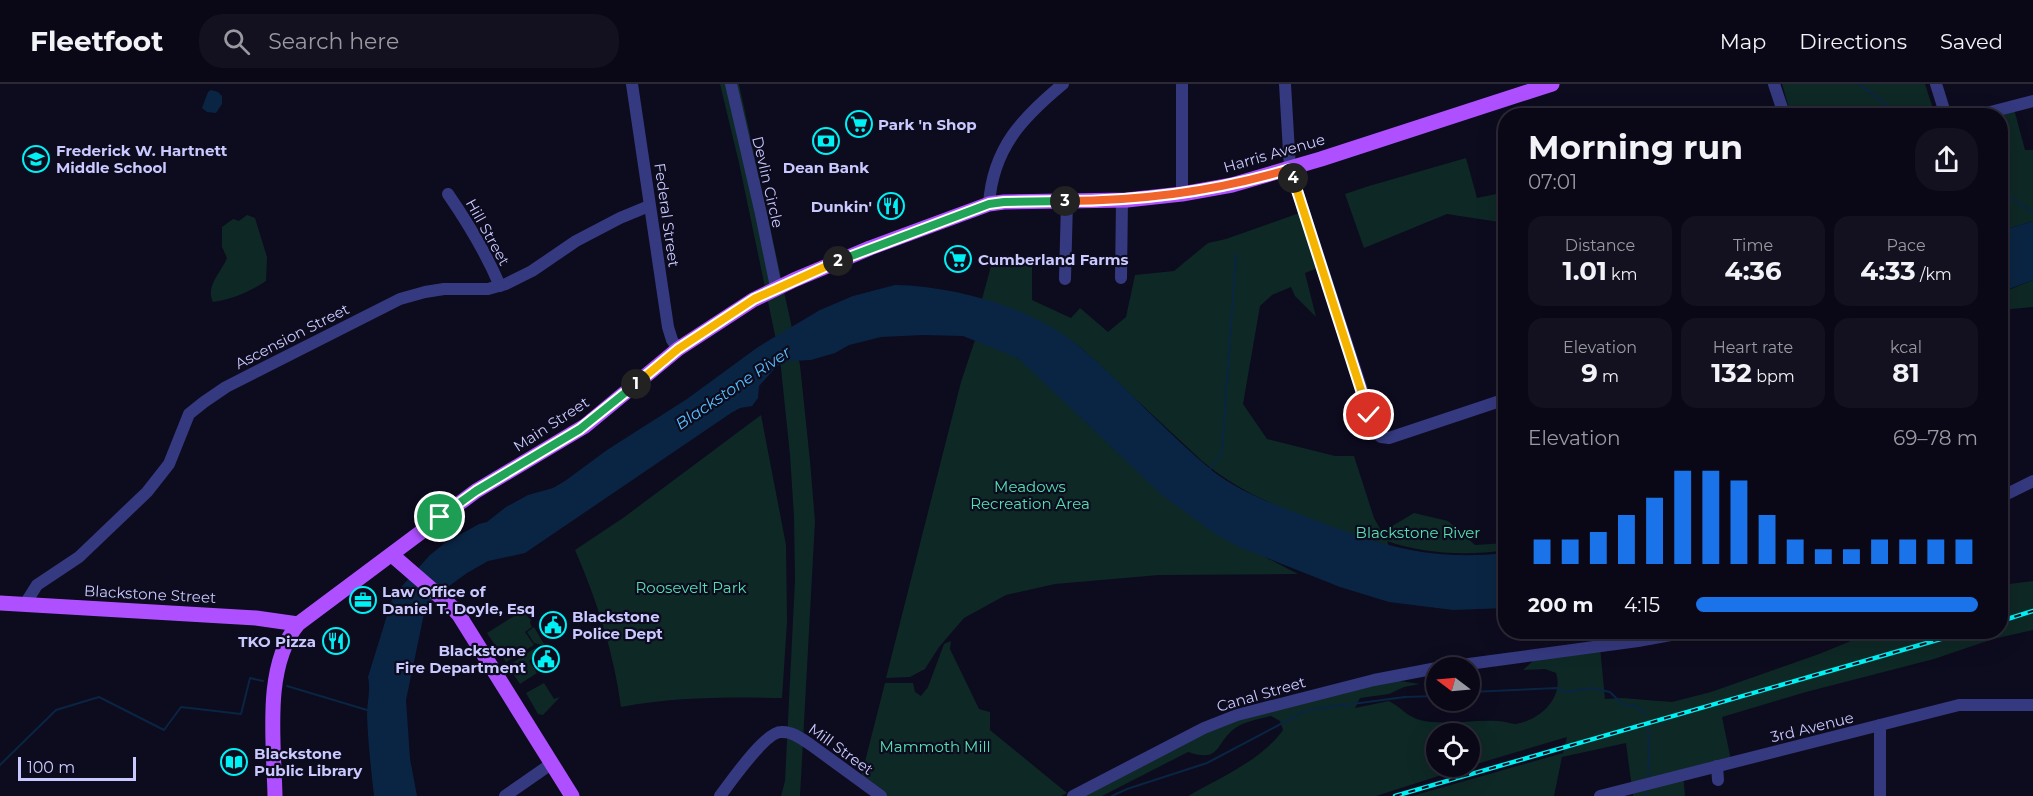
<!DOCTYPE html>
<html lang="en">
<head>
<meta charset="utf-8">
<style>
	:root { --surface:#0a0816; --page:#13111f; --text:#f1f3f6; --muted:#999aa1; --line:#2a2935; --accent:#1a73e8 }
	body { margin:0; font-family:Montserrat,sans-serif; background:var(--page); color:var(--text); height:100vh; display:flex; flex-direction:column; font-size:22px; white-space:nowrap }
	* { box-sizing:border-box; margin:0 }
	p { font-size:20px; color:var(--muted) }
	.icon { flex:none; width:33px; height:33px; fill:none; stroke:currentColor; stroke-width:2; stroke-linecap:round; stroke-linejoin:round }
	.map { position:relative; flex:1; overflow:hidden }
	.sheet { position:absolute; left:1498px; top:24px; width:510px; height:531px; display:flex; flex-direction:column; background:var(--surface); border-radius:24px; box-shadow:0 6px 24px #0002,0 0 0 2px var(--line) }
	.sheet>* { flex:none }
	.needle { width:39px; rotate:286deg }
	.controls { position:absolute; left:1426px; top:573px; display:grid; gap:12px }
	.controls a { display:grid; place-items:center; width:54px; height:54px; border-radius:50%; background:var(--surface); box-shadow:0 6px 24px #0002,0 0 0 2px var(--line); font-size:30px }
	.scale { position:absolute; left:18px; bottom:15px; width:118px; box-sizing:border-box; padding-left:6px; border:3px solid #cac9ff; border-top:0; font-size:16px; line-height:21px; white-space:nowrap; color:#cac9ff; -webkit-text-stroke:4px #0d0b1e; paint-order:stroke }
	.pin { position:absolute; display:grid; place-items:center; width:51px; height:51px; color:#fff; margin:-26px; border:3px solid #fff; border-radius:50%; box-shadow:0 2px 6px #0007 }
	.km { position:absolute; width:30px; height:30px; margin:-15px; border-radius:50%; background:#222; color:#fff; font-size:16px; line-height:30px; text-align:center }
	.round { display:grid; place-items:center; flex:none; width:63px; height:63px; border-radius:24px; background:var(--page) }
	.headline { display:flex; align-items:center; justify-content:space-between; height:102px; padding:0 30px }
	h1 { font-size:33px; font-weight:700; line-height:45px }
	.stats { display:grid; grid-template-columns:repeat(3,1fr); gap:9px; height:102px; padding:6px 30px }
	.stats div { display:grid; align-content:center; border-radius:15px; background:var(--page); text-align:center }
	.stats b { font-size:26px; font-weight:700 }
	.stats small { font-size:16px; font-weight:400 }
	.stats p { font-size:16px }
	.chart { height:168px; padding:12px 30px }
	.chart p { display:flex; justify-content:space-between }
	.chart svg { width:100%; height:108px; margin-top:6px; stroke:var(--accent); stroke-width:6 }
	ul { padding:0 30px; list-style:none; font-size:20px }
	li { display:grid; grid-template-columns:96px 72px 1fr; align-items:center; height:45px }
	li i { height:15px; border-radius:8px; background:var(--accent) }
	header { display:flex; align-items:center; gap:36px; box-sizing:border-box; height:84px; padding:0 30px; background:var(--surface); border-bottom:2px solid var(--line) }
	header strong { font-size:28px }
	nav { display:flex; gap:33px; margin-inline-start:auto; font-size:21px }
	.search { width:420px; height:54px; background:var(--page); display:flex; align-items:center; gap:15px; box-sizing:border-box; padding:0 21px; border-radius:24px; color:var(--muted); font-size:22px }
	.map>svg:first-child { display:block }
</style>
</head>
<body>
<header>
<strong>Fleetfoot</strong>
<div class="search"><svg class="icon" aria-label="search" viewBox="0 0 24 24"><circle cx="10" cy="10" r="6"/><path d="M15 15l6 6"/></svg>Search here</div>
<nav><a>Map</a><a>Directions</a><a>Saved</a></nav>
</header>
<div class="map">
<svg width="2033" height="712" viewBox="0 0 2033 712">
	<rect width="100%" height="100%" fill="#0d0b1e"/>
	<g fill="#0e2825">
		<polygon points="720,0 739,0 800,281 810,377 815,437 800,712 781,712 785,697 795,496 794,432 790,371 780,275 739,79"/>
		<polygon points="1782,0 1925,0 1935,31 1791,31"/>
		<polygon points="2014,25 2025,66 2033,66 2033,137 2001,147 2001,32 1993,32"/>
		<polygon points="1466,74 1477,114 1506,108 1506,139 1447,130 1364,164 1345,110 1369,102"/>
		<path d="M1305,127L1323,182L1305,189L1316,233L1295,212L1291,203L1272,211L1260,222L1243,320L1267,355L1335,372H1354L1374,434L1382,448L1414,429L1448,437L1475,461L1506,459V466C1467,472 1424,470 1387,457L1389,462C1326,442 1253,420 1202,377L1081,264C1049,240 1020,228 982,215L991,182L1032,177V216L1071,234L1080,224L1108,248L1126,233L1135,191L1174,187L1208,159L1226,155Z"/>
		<path d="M247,131L255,134L267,173L266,197C249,208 233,215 213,218C205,202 221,189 227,174L222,163V143L233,135L239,137Z"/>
		<polygon points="2033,196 2033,223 2001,226 2001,209"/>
		<polygon points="975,256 1006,267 1028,280 1263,472 1298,490 1159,491 1055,500 1006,511 964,534 939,563 925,585 910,593 886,594 961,298"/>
		<path d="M761,331L786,461L787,538L782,614C728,613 675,613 621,623C614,570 597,516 575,466L623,434Z"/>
		<path d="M2033,497V546L1993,555L1934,575L1806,608L1722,633L1731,676L1683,689L1685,712H1633L1626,659L1562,673L1554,712H1412L1563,669L1567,653L1470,682V650H1437V682H1470L1376,712H1188C1218,695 1263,675 1283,646L1280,637L1271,632C1260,635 1244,637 1234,645C1215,660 1221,679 1188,668L1102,712H1077L1213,641L1393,596L1420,600L1404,603L1389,610L1360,614L1355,624L1389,617C1401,623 1407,633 1420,636C1445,642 1473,635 1498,637C1504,637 1511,640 1516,640C1541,636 1564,613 1556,589L1545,585L1523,586L1534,576L1600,563L1605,615L1622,614L1672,618L1711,608L1819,570L1873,548H2001V501Z"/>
		<polygon points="521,529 526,531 531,536 530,539 532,543 525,548 534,561 506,578 487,549 517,530"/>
		<polygon points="534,543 544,560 542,561 534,559 527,548"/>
		<polygon points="951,557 950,565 979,625 990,628 990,646 1067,709 1061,712 883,712 860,697 885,599 913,599 915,608 921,612 928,603 944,560"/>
		<polygon points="535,564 539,570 529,577 537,589 520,600 508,582"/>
		<polygon points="544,599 554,615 560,613 543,631 538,630 526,609"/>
	</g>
	<g fill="#0a2543">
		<polygon points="211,6 218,8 222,12 222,20 216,29 207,28 202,24 208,8"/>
		<polygon points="2033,137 2033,196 2001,208 2001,147"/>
		<path d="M895,201C956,202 1034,224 1081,264C1127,303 1167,350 1214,388C1239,407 1270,419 1299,430C1375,459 1423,478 1506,469V524L1453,526L1389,518L1340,503L1237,462L1214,449L1163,412L1018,274L963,252L923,251L881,253L849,261L835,269L811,276L790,277L777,282L759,302L758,314L752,322L740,324L731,329L525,469L488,477L467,489L445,505L424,530L406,616L410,675L417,712H374C371,685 368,658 367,631C367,618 371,606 368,593L393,512L430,471L445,459L479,440L487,438L506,423L528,411L553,404L565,397L607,366L687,315L758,263L820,226L853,212Z"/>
	</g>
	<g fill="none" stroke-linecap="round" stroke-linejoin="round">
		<g stroke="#0a2543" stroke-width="2">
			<polyline points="1859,0 1894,27 1896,32"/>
			<polyline points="2001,109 2013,115 2033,129"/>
			<polyline points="1210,385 1222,369 1236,170"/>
			<polyline points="287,602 367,626"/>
			<polyline points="1470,608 1557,604 1565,608 1592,604 1610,608 1622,620 1636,622 1646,630"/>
			<polyline points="0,681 56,626 99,613 164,646 181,623 241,630 250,594 263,597"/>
			<polyline points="1648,693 1649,671 1648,642"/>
			<polyline points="1112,712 1127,705 1207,679 1307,626 1405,613 1437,612"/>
			<polyline points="1646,712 1646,707"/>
		</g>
		<g stroke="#35397f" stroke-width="12">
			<polyline points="632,0 668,243 672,256 678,265"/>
			<polyline points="731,0 761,130 776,203"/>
			<polyline points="1285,0 1290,85 1376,349 1381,353 1389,354 1506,315"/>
			<polyline points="1774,0 1784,30"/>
			<polyline points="1936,0 1946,32"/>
			<polyline points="1975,32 2033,17"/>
			<path d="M448,110C468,139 486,169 500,202"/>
			<polyline points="1182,110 1182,0"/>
			<path d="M989,120C993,64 1022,34 1063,0"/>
			<polyline points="1121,194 1122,116"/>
			<polyline points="1065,195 1067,117"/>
			<polyline points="2001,413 2033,397"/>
			<polyline points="25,520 37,501 79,473 147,408 169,380 189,330 204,318 226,303 400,215 425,208 444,205 488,205 506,200 532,187 576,157 620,134 649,122"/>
			<polyline points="1439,584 1638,557 1687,548"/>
			<polyline points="1717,682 1718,696"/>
			<polyline points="505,712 551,680"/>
			<path d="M720,712C730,699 765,648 781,648C792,647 802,655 811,661L881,712"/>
			<polyline points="1073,712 1204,644 1237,631 1374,596 1437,584"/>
			<polyline points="1600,712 1959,621 2033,621"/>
			<polyline points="1880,712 1880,641"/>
		</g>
		<g stroke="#ae50ff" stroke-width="15">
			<polyline points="392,471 452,523 459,531 572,712"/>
			<polyline points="0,519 256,534 298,540"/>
			<path d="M275,712C274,659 263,583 298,540L476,407L585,342L678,265L753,216L794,196L870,164L989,120L1004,118L1127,116L1182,110L1232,101L1321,75L1552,0"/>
		</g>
		<defs>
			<g id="rail">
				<polyline points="2001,537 2033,527"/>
				<polyline points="1395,712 1965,548"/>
			</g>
		</defs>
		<use href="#rail" stroke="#00f1f4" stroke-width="4.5"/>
		<use href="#rail" stroke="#0d0b1e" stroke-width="2" stroke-dasharray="7" stroke-linecap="butt"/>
	</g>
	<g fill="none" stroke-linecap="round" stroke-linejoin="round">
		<defs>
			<polyline id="split-1" points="440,433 476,407 580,345 636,300"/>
			<polyline id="split-2" points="636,300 678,265 754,215 838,177"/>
			<polyline id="split-3" points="838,177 989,120 1004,118 1065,117"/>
			<path id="split-4" d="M1065,117C1142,117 1217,107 1290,85L1293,94"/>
			<polyline id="split-5" points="1293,94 1369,331"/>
		</defs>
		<use href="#split-1" stroke="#fff" stroke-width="12"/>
		<use href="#split-2" stroke="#fff" stroke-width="12"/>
		<use href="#split-3" stroke="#fff" stroke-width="12"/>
		<use href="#split-4" stroke="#fff" stroke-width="12"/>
		<use href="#split-5" stroke="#fff" stroke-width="12"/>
		<use href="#split-1" stroke="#22a559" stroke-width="8"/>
		<use href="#split-2" stroke="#f5b400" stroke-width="8"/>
		<use href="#split-3" stroke="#22a559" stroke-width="8"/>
		<use href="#split-4" stroke="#f0652b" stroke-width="8"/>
		<use href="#split-5" stroke="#f5b400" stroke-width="8"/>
	</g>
	<defs>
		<symbol id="supermarket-ring" viewBox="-11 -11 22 22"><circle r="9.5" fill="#0d0b1e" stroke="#00f1f4" stroke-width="1.5"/><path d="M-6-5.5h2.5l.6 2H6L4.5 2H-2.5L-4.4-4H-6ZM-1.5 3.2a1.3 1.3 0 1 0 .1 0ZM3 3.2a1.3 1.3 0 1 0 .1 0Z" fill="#00f1f4"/></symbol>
		<symbol id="bank-ring" viewBox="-11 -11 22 22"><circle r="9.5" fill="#0d0b1e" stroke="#00f1f4" stroke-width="1.5"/><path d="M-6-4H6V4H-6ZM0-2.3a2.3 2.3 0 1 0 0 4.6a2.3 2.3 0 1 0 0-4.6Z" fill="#00f1f4"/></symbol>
		<symbol id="school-ring" viewBox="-11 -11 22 22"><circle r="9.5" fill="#0d0b1e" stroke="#00f1f4" stroke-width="1.5"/><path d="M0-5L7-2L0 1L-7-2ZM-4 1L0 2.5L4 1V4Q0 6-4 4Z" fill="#00f1f4"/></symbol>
		<symbol id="restaurant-ring" viewBox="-11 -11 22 22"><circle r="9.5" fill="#0d0b1e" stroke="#00f1f4" stroke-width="1.5"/><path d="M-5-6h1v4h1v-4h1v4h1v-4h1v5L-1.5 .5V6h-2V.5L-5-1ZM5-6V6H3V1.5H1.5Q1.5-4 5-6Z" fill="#00f1f4"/></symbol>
		<symbol id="office-ring" viewBox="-11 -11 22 22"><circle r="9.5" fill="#0d0b1e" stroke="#00f1f4" stroke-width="1.5"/><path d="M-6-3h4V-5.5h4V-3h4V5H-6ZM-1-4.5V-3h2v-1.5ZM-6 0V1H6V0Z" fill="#00f1f4"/></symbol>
		<symbol id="civic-ring" viewBox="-11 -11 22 22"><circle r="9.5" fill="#0d0b1e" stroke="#00f1f4" stroke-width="1.5"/><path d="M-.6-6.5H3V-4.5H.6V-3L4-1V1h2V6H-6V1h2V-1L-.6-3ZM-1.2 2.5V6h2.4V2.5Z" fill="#00f1f4"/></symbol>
		<symbol id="library-ring" viewBox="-11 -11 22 22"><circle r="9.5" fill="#0d0b1e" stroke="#00f1f4" stroke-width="1.5"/><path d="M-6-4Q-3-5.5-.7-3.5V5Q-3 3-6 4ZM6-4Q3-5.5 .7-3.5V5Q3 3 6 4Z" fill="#00f1f4"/></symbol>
	</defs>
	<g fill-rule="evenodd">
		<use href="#supermarket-ring" x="844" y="25" width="30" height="30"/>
		<use href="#bank-ring" x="811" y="42" width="30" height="30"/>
		<use href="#school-ring" x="21" y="60" width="30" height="30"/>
		<use href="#restaurant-ring" x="876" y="107" width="30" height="30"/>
		<use href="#supermarket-ring" x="943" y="160" width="30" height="30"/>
		<use href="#office-ring" x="348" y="501" width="30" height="30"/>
		<use href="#civic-ring" x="538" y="526" width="30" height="30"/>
		<use href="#restaurant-ring" x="321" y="542" width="30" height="30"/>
		<use href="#civic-ring" x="531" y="560" width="30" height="30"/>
		<use href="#library-ring" x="219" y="663" width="30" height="30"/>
	</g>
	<g text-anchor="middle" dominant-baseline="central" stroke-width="4.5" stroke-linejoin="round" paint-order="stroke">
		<g font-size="15" font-weight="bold" fill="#cac9ff" stroke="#0d0b1e" text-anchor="start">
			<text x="878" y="40">Park 'n Shop</text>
			<text x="56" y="66">Frederick W. Hartnett<tspan x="56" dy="17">Middle School</tspan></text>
			<text x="826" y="83" text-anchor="middle">Dean Bank</text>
			<text x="872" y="122" text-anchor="end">Dunkin'</text>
			<text x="978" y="175">Cumberland Farms</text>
			<text x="382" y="507">Law Office of<tspan x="382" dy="17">Daniel T. Doyle, Esq</tspan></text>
			<text x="572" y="532">Blackstone<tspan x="572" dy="17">Police Dept</tspan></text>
			<text x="316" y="557" text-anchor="end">TKO Pizza</text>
			<text x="526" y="566" text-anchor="end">Blackstone<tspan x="526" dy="17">Fire Department</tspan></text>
			<text x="254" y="669">Blackstone<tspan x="254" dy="17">Public Library</tspan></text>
		</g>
		<g font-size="15" fill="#cac9ff" stroke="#0d0b1e">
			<text transform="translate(1274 69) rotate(-16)">Harris Avenue</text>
			<text transform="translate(768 98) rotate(77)">Devlin Circle</text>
			<text transform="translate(667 131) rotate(82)">Federal Street</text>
			<text transform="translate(488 148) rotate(61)">Hill Street</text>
			<text transform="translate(292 252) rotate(-27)">Ascension Street</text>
			<text transform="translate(551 340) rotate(-33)">Main Street</text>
			<text transform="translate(150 510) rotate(3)">Blackstone Street</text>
			<text transform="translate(1261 610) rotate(-16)">Canal Street</text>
			<text transform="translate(1812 643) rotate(-14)">3rd Avenue</text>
			<text transform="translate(841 665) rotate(36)">Mill Street</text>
		</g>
		<g font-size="15" fill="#53e1b1" stroke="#0d0b1e">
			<text x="1030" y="402">Meadows<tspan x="1030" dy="17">Recreation Area</tspan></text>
			<text x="1418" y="448">Blackstone River</text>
			<text x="691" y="503">Roosevelt Park</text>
			<text x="935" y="662">Mammoth Mill</text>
		</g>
		<g font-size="16" font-style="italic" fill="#57c0ff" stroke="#0d0b1e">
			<text transform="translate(733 304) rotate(-34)">Blackstone River</text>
		</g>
	</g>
</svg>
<div class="controls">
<a><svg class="needle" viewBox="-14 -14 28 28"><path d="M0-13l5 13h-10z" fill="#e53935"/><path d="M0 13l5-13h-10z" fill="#999aa1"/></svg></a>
<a><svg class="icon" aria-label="locate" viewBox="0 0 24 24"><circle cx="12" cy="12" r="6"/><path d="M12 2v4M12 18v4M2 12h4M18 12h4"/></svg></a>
</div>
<div class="scale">100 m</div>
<div class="pin" style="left:440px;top:433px;background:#1e9e55"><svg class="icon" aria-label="arrive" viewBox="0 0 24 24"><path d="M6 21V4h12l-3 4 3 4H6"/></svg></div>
<div class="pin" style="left:1369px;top:331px;background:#d93025"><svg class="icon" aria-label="check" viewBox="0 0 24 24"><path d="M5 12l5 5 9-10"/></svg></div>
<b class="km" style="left:636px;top:300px">1</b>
<b class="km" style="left:838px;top:177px">2</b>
<b class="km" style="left:1065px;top:117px">3</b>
<b class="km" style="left:1293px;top:94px">4</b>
<section class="sheet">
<div class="headline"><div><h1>Morning run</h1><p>07:01</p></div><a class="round"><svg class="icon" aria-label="share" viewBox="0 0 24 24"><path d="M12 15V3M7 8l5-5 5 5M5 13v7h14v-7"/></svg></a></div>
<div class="stats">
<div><p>Distance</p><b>1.01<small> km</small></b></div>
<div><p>Time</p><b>4:36</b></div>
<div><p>Pace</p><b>4:33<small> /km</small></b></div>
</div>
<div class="stats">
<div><p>Elevation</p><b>9<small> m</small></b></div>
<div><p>Heart rate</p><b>132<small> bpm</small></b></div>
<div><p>kcal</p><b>81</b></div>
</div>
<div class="chart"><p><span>Elevation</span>69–78 m</p>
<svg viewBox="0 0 160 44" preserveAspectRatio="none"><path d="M5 44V34M15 44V34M25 44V31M35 44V24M45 44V17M55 44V6M65 44V6M75 44V10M85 44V24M95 44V34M105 44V38M115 44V38M125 44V34M135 44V34M145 44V34M155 44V34"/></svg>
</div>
<ul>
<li><b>200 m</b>4:15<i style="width:100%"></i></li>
</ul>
</section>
</div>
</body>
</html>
